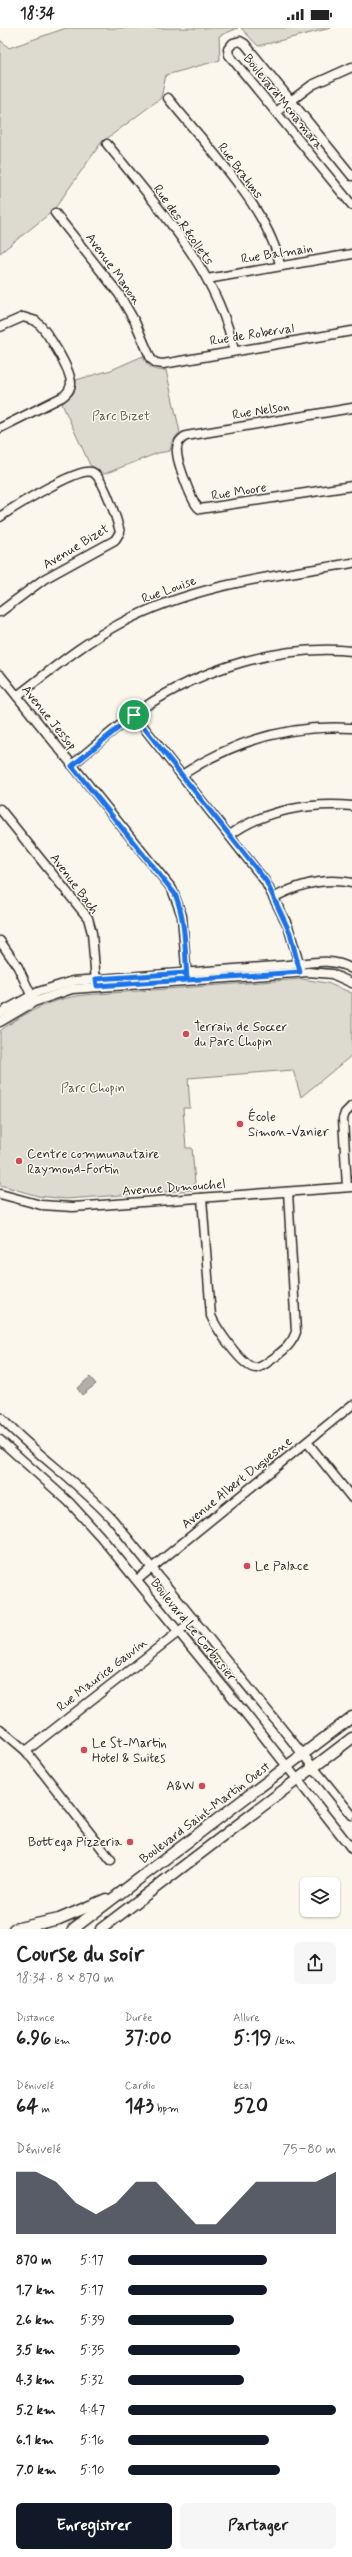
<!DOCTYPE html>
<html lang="fr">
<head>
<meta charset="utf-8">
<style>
	:root { --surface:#fff; --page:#f6f6f6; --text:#222; --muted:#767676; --accent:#111827 }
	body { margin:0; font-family:Mynerve,sans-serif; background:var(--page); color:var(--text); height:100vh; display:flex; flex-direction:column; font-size:15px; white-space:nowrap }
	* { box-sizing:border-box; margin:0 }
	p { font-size:13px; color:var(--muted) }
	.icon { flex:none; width:22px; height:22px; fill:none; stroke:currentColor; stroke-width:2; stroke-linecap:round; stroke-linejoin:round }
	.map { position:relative; height:1901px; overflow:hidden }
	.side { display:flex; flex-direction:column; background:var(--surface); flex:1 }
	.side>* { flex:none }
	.controls { position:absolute; left:300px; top:1849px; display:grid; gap:8px }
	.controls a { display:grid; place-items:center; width:40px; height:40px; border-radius:6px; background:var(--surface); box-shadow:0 1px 3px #0004; font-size:20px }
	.pin { position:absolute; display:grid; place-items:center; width:34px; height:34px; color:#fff; margin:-17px; border:2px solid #fff; border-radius:50%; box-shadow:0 1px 4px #0007 }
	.round { display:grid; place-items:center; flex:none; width:42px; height:42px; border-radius:6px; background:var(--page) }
	.summary { display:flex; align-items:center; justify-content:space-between; height:68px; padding:0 16px }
	h1 { font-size:22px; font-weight:700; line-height:30px }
	.metrics { display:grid; grid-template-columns:repeat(3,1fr); gap:6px; height:68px; padding:4px 16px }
	.metrics div { display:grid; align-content:center }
	.metrics b { font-size:20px; font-weight:700 }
	.metrics small { font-size:11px; font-weight:400 }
	.metrics p { font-size:11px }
	.chart { height:112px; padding:8px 16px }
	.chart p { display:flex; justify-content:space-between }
	.chart svg { width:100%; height:72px; margin-top:4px; fill:var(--accent); opacity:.7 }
	.cta { display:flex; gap:8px; margin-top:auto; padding:8px 16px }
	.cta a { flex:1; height:46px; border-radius:6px; background:var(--accent); color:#fff; font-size:16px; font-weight:700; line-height:46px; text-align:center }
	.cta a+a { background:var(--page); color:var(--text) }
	ul { padding:0 16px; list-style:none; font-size:13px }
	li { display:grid; grid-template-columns:64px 48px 1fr; align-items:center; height:30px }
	li i { height:10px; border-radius:5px; background:var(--accent) }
	.status { display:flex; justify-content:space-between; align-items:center; height:28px; padding:0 20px; background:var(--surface); direction:ltr }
	.status svg { height:11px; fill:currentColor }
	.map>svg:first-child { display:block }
</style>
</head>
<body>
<div class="status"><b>18:34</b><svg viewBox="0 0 49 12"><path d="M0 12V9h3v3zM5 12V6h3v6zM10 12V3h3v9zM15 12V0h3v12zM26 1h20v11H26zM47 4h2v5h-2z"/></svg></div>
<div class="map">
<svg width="352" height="1901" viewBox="0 0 352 1901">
	<rect width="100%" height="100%" fill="#fbf7ec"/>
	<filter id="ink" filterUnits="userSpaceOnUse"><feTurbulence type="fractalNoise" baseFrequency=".025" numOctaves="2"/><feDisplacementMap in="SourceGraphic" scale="8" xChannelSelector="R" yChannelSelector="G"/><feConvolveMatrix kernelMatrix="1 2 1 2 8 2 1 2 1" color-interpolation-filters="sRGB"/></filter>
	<g filter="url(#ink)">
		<g fill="#dddad0" stroke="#84827e">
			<polygon points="66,0 238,0 219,8 220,32 166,47 161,70 101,115 53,183 0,225 0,12 9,20"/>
			<polygon points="241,0 331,0 258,18"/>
			<path d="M143,328C147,339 154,344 166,342L180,404L172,414L170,423L158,425L104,446L90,437L62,376L74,365L76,352L111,342Z"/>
			<path d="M302,951L327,955L352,965V1027L301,1069L293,1042L188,1050L190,1080H183L186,1120H192L195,1155L192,1162L66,1171L38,1168L0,1157V1003C25,984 52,971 84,967Z"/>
			<polygon points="190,1610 191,1610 241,1670 221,1650"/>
		</g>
		<polygon fill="#b1afa7" stroke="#7b7a75" points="90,1349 96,1356 82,1367 77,1360"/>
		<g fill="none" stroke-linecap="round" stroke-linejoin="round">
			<defs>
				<g id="minor">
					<path d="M168,70C204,115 269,181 280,237"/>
					<polyline points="276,84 312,57 352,39"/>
					<path d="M107,116C157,178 217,242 234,322"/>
					<polyline points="352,148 245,16 240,13 233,15 228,21 229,27 352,177"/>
					<polyline points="55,185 119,266 135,294 151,331 156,335 163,336 352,303"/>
					<polyline points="207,251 352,226"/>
					<path d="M0,299L23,289L36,293C47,303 71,341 71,356C70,361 67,366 62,369L0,400"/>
					<path d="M352,380L186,408C180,411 176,417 177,424C177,433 193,479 200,481L352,458"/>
					<path d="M0,489C14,479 78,439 92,444C103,448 117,492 120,504L115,512L44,551L0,584"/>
					<polyline points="0,647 172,861 182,888 187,952"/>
					<path d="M17,668C50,643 83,615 121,595C193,557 273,548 352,535"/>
					<polyline points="134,687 265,853 288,898 300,939"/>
					<path d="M72,737C95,718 118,697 143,680C203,640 280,616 352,623"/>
					<path d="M182,747C233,713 291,696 352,700"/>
					<polyline points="0,781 88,890 92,905 96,954"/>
					<path d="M230,807C263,782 312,774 352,778"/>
					<path d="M275,869C299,856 324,849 352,855"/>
					<polyline points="0,913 18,939 33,971"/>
					<path d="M0,985L38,964L73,953L289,937C311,935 331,929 352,941"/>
					<polyline points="0,994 34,974 72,961 308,944 332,946 352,955"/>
					<polyline points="347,1159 343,1091 345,1085 352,1078"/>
					<polyline points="0,1166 41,1177 73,1179 352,1159"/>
					<path d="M202,1170L211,1288C216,1299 243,1341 256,1340C263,1339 269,1333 275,1329C284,1322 292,1316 296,1304L288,1164"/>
					<path d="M0,1389C35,1426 78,1454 113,1492L352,1787"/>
					<polyline points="0,1412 69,1474 100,1508 245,1685 352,1821"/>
					<polyline points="307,1414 352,1470"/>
					<polyline points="137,1552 352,1377"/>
					<polyline points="0,1701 26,1723 111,1832"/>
					<polyline points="26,1723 195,1591"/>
				</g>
				<g id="major">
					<polyline points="14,1901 59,1891 106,1871"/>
					<polyline points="73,1901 352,1689"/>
					<polyline points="101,1901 352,1710"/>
				</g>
			</defs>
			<use href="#minor" stroke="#2b2b2b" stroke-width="11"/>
			<use href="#major" stroke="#2b2b2b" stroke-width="13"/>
			<use href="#minor" stroke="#fbf7ec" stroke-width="8"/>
			<use href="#major" stroke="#fbf7ec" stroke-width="10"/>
		</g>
	</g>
	<g fill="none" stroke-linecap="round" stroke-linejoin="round" filter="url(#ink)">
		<defs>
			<path id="route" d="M134,687L72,738L175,866C186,892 185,923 187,952L97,958L96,951L186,945L187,952L300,944L290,905L266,853L134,687"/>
		</defs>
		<use href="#route" stroke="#fff" stroke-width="8"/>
		<use href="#route" stroke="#1a73e8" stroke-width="5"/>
	</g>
	<g fill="#d1495b" stroke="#fbf7ec" stroke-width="1.5">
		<circle cx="186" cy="1006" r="4"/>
		<circle cx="240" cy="1096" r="4"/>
		<circle cx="19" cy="1133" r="4"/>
		<circle cx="247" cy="1538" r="4"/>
		<circle cx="84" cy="1722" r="4"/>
		<circle cx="202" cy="1758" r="4"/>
		<circle cx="130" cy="1814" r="4"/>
	</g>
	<g text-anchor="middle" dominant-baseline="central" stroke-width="3" stroke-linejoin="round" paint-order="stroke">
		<g font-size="13" fill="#2b2b2b" stroke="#fbf7ec">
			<text transform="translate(283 74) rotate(51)">Boulevard Mcnamara</text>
			<text transform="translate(240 143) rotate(53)">Rue Brahms</text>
			<text transform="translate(183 197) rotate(55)">Rue des Récollets</text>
			<text transform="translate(277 226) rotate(-9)">Rue Balmain</text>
			<text transform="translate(113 241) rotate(54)">Avenue Manon</text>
			<text transform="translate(252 307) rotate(-9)">Rue de Roberval</text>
			<text transform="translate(261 383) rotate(-9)">Rue Nelson</text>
			<text transform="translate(239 464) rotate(-9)">Rue Moore</text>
			<text transform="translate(76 519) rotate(-31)">Avenue Bizet</text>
			<text transform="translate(169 562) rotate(-20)">Rue Louise</text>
			<text transform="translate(49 690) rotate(51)">Avenue Jessop</text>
			<text transform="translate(74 856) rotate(53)">Avenue Bach</text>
			<text transform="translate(174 1160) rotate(-4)">Avenue Dumouchel</text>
			<text transform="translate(237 1455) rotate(-39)">Avenue Albert Duquesne</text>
			<text transform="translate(193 1602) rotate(51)">Boulevard Le Corbusier</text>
			<text transform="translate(102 1647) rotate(-38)">Rue Maurice Gauvin</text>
			<text transform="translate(205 1785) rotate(-37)">Boulevard Saint-Martin Ouest</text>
		</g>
		<g font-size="13" fill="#585754" stroke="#fbf7ec">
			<text x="121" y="388">Parc Bizet</text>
			<text x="93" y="1060">Parc Chopin</text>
		</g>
		<g font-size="13" fill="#2b2b2b" stroke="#fbf7ec" text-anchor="start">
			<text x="194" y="999">Terrain de Soccer<tspan x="194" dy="15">du Parc Chopin</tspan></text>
			<text x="248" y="1089">École<tspan x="248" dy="15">Simon-Vanier</tspan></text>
			<text x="27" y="1126">Centre communautaire<tspan x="27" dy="15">Raymond-Fortin</tspan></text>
			<text x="255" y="1538">Le Palace</text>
			<text x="92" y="1715">Le St-Martin<tspan x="92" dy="15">Hotel &amp; Suites</tspan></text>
			<text x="194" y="1758" text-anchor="end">A&amp;W</text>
			<text x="122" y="1814" text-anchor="end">Bottega Pizzeria</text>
		</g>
	</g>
</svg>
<div class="controls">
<a><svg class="icon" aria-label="layers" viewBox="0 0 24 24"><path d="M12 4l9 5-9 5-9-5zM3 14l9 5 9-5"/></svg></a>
</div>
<div class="pin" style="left:134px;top:687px;background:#1e9e55"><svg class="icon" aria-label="arrive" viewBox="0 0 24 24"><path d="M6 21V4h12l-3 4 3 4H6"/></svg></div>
</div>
<section class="side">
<div class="summary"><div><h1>Course du soir</h1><p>18:34 · 8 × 870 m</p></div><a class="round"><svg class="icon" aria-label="share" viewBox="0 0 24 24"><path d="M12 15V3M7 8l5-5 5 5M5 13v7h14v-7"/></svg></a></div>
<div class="metrics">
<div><p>Distance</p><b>6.96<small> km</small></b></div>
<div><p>Durée</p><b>37:00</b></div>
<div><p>Allure</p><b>5:19<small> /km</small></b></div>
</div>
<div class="metrics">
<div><p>Dénivelé</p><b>64<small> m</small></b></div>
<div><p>Cardio</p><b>143<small> bpm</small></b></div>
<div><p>kcal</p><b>520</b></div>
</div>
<div class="chart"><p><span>Dénivelé</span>75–80 m</p>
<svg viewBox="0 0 160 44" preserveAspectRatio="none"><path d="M0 44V6L10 6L20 12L30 25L40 32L50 25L60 12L70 12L80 25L90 38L100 38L110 25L120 12L130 12L140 12L150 12L160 6V44z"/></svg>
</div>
<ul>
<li><b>870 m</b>5:17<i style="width:67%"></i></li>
<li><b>1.7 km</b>5:17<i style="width:67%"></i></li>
<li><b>2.6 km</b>5:39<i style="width:51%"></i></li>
<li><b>3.5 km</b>5:35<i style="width:54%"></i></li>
<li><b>4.3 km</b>5:32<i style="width:56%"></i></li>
<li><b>5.2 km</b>4:47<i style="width:100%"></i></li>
<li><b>6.1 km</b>5:16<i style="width:68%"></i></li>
<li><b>7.0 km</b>5:10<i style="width:73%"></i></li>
</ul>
<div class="cta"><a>Enregistrer</a><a>Partager</a></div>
</section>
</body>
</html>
